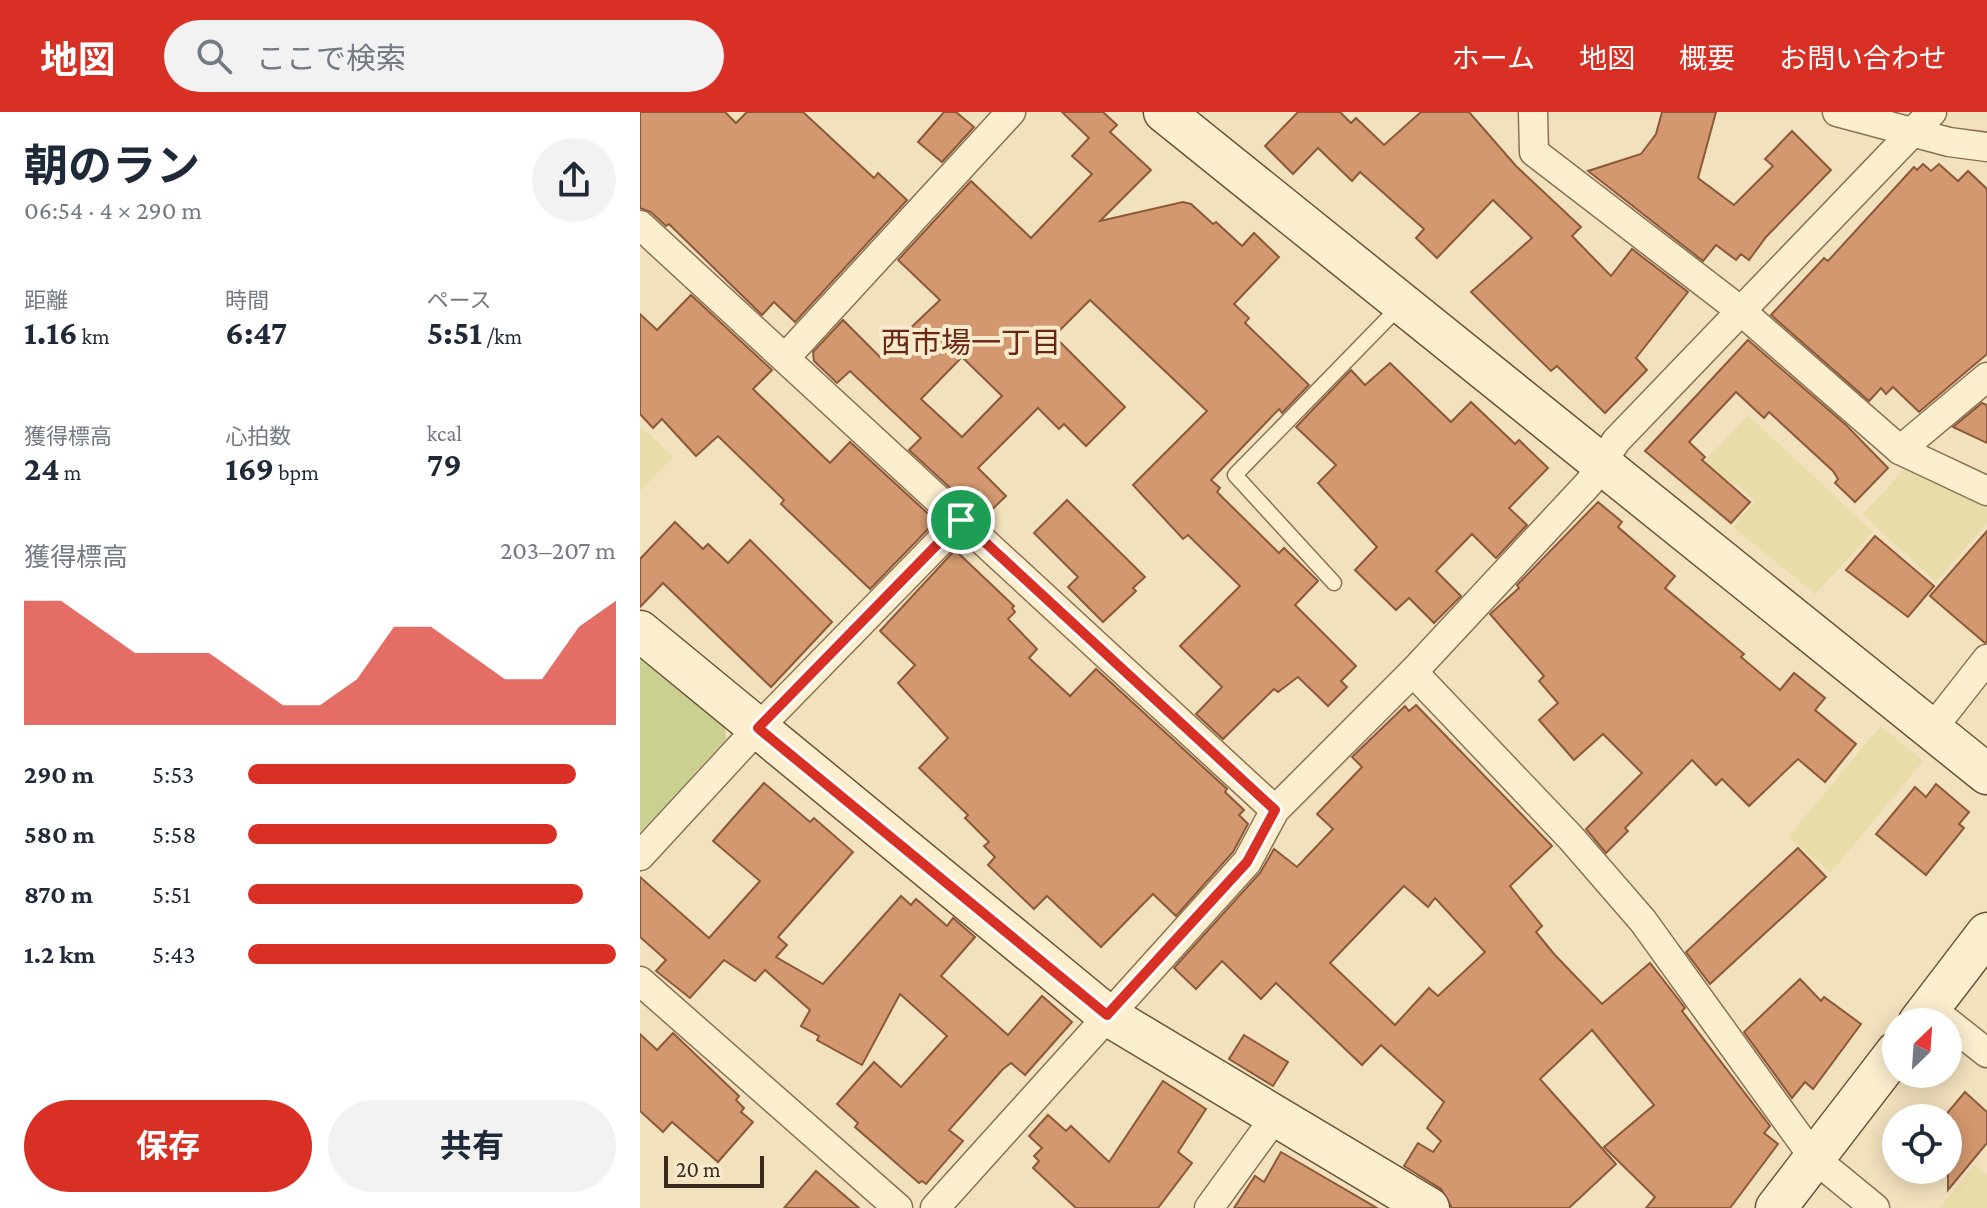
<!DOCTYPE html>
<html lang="ja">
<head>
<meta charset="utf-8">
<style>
	:root { --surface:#fff; --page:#f2f2f3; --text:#1f2937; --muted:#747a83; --accent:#d93025 }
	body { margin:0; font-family:"Crimson Pro","Noto Sans JP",serif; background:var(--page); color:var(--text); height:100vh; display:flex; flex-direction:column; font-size:30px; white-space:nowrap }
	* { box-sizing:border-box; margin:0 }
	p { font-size:26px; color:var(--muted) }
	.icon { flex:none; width:44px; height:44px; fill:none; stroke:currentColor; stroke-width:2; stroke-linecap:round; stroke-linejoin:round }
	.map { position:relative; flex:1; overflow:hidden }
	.drawer { display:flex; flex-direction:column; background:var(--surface); width:640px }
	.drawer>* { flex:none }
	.needle { width:52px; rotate:25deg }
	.buttons { position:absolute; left:1242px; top:896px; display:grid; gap:16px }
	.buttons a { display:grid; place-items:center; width:80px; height:80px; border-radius:50%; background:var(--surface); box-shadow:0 4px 20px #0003; font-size:40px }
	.scale { position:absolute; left:24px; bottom:20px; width:100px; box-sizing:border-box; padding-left:8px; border:4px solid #39291a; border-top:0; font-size:22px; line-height:28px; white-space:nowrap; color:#39291a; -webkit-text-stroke:6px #f8ebcd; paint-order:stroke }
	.pin { position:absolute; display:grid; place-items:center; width:68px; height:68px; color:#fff; margin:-34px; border:4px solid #fff; border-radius:50%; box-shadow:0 2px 8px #0007 }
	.round { display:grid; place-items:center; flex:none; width:84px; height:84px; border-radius:42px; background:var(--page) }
	.overview { display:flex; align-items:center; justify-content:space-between; height:136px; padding:0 24px }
	h1 { font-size:44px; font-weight:700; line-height:60px }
	.figures { display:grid; grid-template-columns:repeat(3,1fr); gap:12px; height:136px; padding:8px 24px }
	.figures div { display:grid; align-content:center }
	.figures b { font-size:34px; font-weight:700 }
	.figures small { font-size:22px; font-weight:400 }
	.figures p { font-size:22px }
	.chart { height:224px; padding:16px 24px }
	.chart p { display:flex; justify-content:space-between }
	.chart svg { width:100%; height:144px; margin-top:8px; fill:var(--accent); opacity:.7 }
	.primary-button { display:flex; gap:16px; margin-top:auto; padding:16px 24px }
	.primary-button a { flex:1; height:92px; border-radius:48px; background:var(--accent); color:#fff; font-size:32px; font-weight:700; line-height:92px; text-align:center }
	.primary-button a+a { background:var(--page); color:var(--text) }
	ul { padding:0 24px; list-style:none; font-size:26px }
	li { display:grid; grid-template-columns:128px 96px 1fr; align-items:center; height:60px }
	li i { height:20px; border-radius:10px; background:var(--accent) }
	header { display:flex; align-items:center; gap:48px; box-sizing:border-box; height:112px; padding:0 40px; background:var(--accent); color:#fff }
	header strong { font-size:38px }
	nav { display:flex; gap:44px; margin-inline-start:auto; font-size:28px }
	.search { width:560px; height:72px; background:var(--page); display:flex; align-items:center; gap:20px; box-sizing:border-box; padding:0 28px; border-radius:44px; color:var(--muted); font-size:30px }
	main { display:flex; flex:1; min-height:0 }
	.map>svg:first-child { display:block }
</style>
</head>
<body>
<header>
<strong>地図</strong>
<div class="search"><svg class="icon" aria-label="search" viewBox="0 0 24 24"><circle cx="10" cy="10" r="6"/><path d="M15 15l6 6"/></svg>ここで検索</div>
<nav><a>ホーム</a><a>地図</a><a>概要</a><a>お問い合わせ</a></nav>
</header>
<main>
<section class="drawer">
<div class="overview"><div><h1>朝のラン</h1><p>06:54 · 4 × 290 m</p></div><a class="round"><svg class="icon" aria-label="share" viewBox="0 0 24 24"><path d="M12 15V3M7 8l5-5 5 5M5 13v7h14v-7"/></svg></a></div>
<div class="figures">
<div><p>距離</p><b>1.16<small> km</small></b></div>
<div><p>時間</p><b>6:47</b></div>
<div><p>ペース</p><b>5:51<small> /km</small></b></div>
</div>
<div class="figures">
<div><p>獲得標高</p><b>24<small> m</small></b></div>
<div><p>心拍数</p><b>169<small> bpm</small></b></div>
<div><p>kcal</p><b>79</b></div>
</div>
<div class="chart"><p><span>獲得標高</span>203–207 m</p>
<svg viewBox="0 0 160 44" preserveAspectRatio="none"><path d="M0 44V6L10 6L20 14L30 22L40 22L50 22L60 30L70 38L80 38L90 30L100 14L110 14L120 22L130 30L140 30L150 14L160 6V44z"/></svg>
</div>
<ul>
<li><b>290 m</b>5:53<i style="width:89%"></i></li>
<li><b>580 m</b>5:58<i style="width:84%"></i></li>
<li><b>870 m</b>5:51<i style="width:91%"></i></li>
<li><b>1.2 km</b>5:43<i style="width:100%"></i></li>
</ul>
<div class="primary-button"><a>保存</a><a>共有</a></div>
</section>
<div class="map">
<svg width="1347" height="1096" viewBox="0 0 1347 1096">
	<rect width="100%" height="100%" fill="#f2e1bd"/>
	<g fill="#e8dda9">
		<polygon points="1108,303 1233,420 1175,482 1093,415 1115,389 1096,372 1073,399 1042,373"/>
		<polygon points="0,314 33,345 0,379"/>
		<polygon points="1266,356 1347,394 1347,411 1296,470 1223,402"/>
		<polygon points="1241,614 1283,649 1191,760 1148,725"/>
		<polygon points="1335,1053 1347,1063 1347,1096 1299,1096"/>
	</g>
	<polygon fill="#c9d090" points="0,545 85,615 86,627 0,722"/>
	<g fill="#d3986f" stroke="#8c5938" stroke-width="2" fill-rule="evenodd">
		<polygon points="0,0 85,0 96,11 107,0 163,0 234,66 238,61 267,88 155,210 134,190 122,203 29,112 26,114 11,100 0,96"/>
		<polygon points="304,0 316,0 334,15 302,50 278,30"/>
		<path d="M422,0H463L477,13L470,20L511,58L460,109L543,90L551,92L573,112L576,110L602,134L614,121L639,145L594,192L609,206L605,211L669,273L642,301L639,297L571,368L580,376L577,380L639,441L644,436L678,469L655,493L716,554L701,569L707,575L688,594L658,565L638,580L634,577L583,627L556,602L582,575L540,534L600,474L548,423L543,427L493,373L567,299L450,188L414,224L485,295L446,334L424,312L419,317L398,296L338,356L366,384L343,406L269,338L281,326L210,259L197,271L174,249L173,240L203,208L240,245L300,188L258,148L331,69L391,126L452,62L432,44L449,26ZM322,245L362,284L322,325L281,287Z"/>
		<polygon points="658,0 700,0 711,11 716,6 744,33 781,0 829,0 876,54 941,115 932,124 971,164 992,137 1048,180 996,246 1007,258 965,301 917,254 911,259 831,180 892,126 853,88 797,146 776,126 784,117 720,60 712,69 678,36 653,62 625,34"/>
		<polygon points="1022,0 1076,0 1058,66 1094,93 1133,54 1125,47 1152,19 1191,58 1126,125 1109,148 1101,142 1096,148 1076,133 1063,149 948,59 1001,42 1016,22"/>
		<polygon points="1283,52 1291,59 1299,52 1318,69 1328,59 1347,77 1347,242 1279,300 1253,275 1246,282 1241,276 1229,289 1131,203 1184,146 1188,149 1274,55 1277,58"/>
		<polygon points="51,183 132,258 113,277 190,351 210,330 296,409 230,477 141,392 144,388 78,324 56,344 22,307 13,316 0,302 0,202 17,218"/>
		<polygon points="1108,228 1206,313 1248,356 1215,390 1195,371 1198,367 1193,359 1129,300 1124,306 1096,280 1049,330 1065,345 1062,348 1110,390 1091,411 1005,339"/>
		<polygon points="750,251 811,310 831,290 875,332 879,328 908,356 869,396 887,413 856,446 832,422 796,459 821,484 794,511 769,486 756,498 715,458 737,435 678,371 696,353 656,315 711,258 725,273"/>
		<polygon points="1342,291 1347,293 1347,331 1313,315"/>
		<polygon points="427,388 505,465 493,476 496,479 463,510 428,475 438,465 394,421"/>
		<polygon points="958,390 982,410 978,415 1035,464 1025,476 1104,542 1101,545 1140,578 1154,561 1185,586 1175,598 1216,632 1185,670 1158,647 1109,694 1082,667 1076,673 1052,648 985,716 988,719 966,741 946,717 1002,661 963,622 934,648 899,608 918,591 899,569 904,564 850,502 879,476 877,473"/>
		<polygon points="35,410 63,437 68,432 88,451 110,428 192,510 131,575 23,471 0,495 0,447"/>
		<polygon points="1347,419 1347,530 1345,531 1290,484"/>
		<polygon points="1235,424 1294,474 1268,505 1206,458"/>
		<polygon points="315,438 374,494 372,496 375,500 368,507 397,537 389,546 430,584 456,557 587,677 585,680 604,698 599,703 608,712 593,740 536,804 513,782 461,835 407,784 394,797 348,753 355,745 344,734 349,730 325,706 328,703 279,656 308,626 258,571 275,553 240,519"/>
		<path d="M776,593L912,734L870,774L902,814L896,820L914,842L962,892L1010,851L1045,896L1042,899L1130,1014L1124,1021L1138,1032L1090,1096H1006L1015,1085L964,1035L1014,993L952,918L900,967L976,1052L929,1096H812L801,1077L764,1054L778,1031L793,1040L801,1029L787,1016L804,990L741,933L722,953L636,871L621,887L582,849L556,877L534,856L620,761L634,737L657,755L693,717L677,702L722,655L712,645L765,594L769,599ZM764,774L788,795L795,786L845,840L798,884L789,876L755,913L690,851Z"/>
		<polygon points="124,671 170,710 174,706 213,740 138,825 147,833 136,845 183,872 261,784 271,793 276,787 307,814 313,806 335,825 301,864 368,923 402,884 432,910 385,963 371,951 363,957 309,1018 323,1029 286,1072 282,1069 279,1071 215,1015 218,1011 197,992 234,950 261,975 307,924 260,882 222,953 177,928 179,924 161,914 170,898 125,858 115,869 84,848 50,886 16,859 26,848 0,825 0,765 69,826 120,769 73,729"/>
		<polygon points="1296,672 1329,700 1319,712 1324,716 1286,763 1236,722 1275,675 1286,685"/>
		<polygon points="1158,736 1186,765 1070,872 1046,840"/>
		<polygon points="1160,867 1181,889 1184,885 1221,912 1173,977 1165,970 1152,986 1104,920"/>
		<polygon points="33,921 99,984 96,988 104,996 101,1000 113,1010 78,1050 32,1010 23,1020 0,999 0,922 17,938"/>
		<polygon points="604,923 648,950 633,974 589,947"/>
		<polygon points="523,969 566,997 538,1040 552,1051 518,1096 436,1096 393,1056 399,1049 394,1044 402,1036 389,1024 408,1003 426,1019 431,1014 469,1050"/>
		<polygon points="1325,980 1347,1000 1347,1031 1308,1078 1308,1000"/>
		<polygon points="641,1040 737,1096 594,1096 615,1064 624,1070"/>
		<polygon points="176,1059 219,1096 144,1096"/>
	</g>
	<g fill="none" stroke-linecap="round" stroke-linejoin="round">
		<defs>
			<polyline id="lane" points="694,471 595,363 760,194"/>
			<g id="street">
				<polyline points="893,0 894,40 1101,199 1260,338 1347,379"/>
				<polyline points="1197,0 1309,30 1347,35"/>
				<polyline points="0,113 635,698"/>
				<polyline points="145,246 371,0"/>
				<polyline points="1260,338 1347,265"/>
				<polyline points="773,560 931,726 1003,809 1174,1046 1235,1096"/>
				<polyline points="1292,617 1347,547"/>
				<polyline points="0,744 118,616 321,408"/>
				<polyline points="0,869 258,1096"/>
				<polyline points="1290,896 1347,941"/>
				<polyline points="295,1096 607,750 635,698 773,560 949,371 976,329 1292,0"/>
				<polyline points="569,1096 636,1004"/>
			</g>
			<g id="secondary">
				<polyline points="524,0 1347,662"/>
				<polyline points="0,519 467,903 789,1096"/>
				<polyline points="1279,910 1347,821"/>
				<polyline points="1136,1096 1256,940"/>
			</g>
		</defs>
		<use href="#lane" stroke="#8b7154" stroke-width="17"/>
		<use href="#street" stroke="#8b7154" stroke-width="31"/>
		<use href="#secondary" stroke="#6c5238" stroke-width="43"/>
		<use href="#lane" stroke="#fcefd0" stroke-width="14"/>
		<use href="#street" stroke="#fcefd0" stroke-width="28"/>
		<use href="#secondary" stroke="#fcefd0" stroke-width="40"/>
	</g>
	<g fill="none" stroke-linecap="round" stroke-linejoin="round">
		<defs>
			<polygon id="route" points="321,408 635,698 607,750 467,903 118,616"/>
		</defs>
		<use href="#route" stroke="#fff" stroke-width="16"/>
		<use href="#route" stroke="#d93025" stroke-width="10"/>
	</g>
	<g text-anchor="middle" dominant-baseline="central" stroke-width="8" stroke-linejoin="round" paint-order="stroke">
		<g font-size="30" fill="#692716" stroke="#f8ebcd">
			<text x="331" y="230">西市場一丁目</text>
		</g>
	</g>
</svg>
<div class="buttons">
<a><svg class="needle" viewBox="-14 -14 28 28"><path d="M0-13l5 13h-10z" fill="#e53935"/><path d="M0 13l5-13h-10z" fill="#747a83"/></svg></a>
<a><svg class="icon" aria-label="locate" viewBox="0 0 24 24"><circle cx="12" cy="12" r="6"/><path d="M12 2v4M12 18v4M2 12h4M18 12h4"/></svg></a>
</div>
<div class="scale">20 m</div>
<div class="pin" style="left:321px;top:408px;background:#1e9e55"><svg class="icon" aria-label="arrive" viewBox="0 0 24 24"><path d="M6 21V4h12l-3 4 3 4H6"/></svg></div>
</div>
</main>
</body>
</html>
